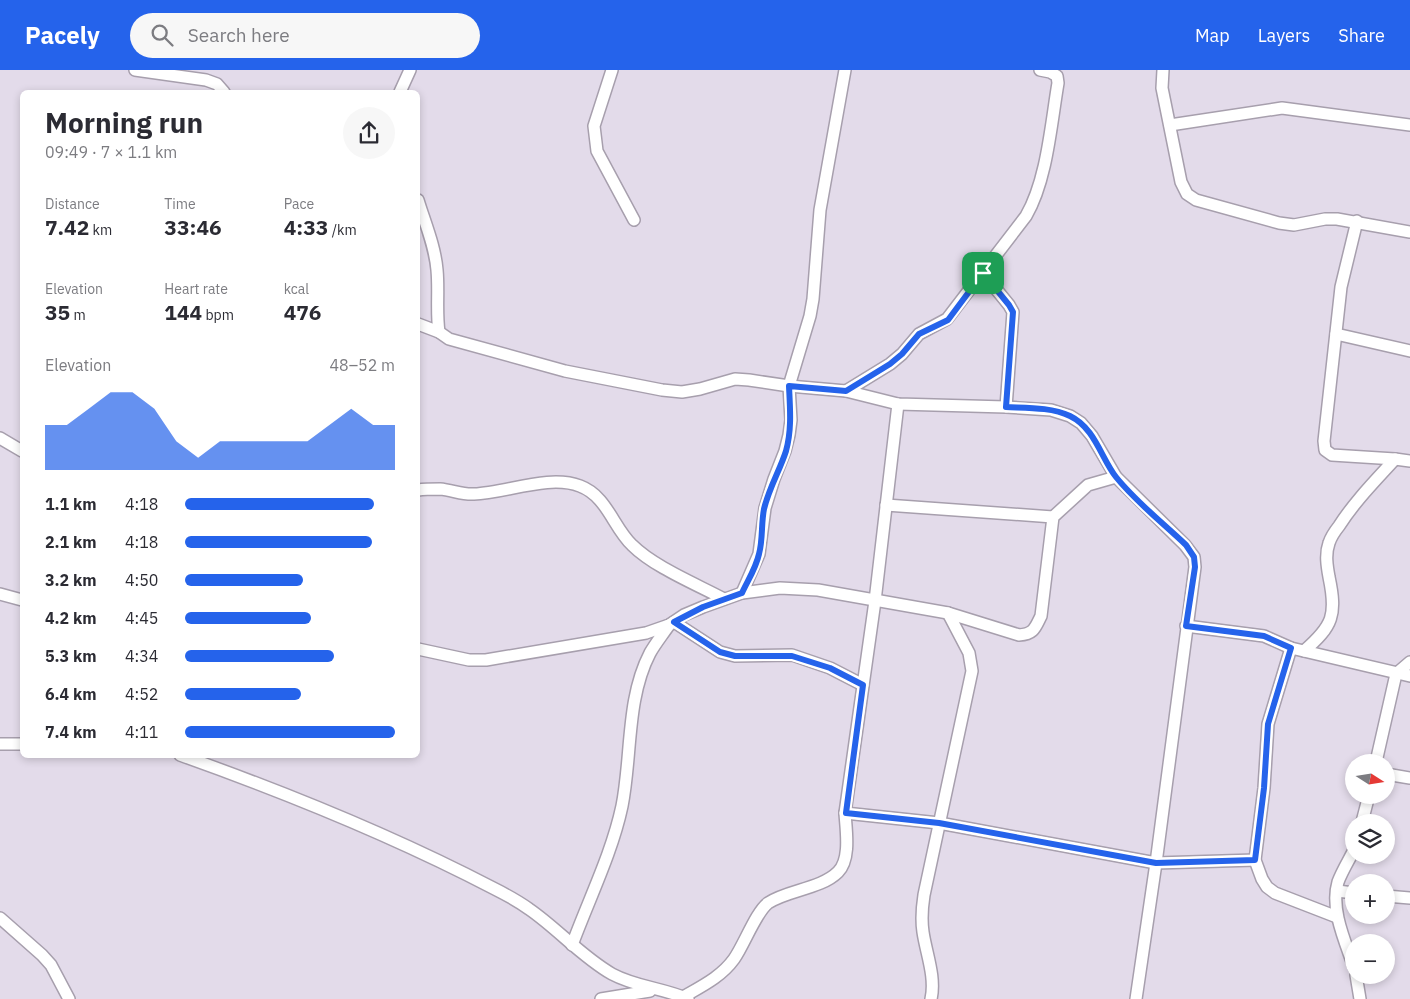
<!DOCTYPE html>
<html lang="en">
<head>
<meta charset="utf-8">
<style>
	:root { --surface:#fff; --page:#f7f7f7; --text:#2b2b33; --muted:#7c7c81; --accent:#2563eb }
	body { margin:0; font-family:"IBM Plex Sans",sans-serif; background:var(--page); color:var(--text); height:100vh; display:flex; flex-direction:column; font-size:19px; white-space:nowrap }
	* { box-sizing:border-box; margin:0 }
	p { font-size:16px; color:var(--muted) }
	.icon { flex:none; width:28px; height:28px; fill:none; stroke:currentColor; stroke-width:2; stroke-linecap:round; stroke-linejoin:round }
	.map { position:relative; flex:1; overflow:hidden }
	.panel { position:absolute; left:20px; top:20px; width:400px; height:668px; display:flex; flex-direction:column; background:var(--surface); border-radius:8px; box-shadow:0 2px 8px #0003 }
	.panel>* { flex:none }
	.needle { width:32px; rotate:102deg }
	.fabs { position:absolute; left:1345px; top:684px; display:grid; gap:10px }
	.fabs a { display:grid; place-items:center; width:50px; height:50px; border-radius:50%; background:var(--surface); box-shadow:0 2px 8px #0003; font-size:25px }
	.pin { position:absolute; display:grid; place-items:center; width:42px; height:42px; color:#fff; margin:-21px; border-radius:10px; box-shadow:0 2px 8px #0006 }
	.round { display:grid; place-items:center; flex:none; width:52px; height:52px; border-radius:26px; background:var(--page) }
	.overview { display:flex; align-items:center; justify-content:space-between; height:85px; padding:0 25px }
	h1 { font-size:28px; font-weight:800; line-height:38px }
	.metrics { display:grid; grid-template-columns:repeat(3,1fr); gap:8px; height:85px; padding:5px 25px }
	.metrics div { display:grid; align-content:center }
	.metrics b { font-size:21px; font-weight:800 }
	.metrics small { font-size:14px; font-weight:400 }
	.metrics p { font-size:14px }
	.chart { height:140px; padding:10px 25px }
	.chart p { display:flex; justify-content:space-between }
	.chart svg { width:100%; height:90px; margin-top:5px; fill:var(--accent); opacity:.7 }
	ul { padding:0 25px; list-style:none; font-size:16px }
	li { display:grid; grid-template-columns:80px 60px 1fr; align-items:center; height:38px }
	li i { height:12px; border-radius:6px; background:var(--accent) }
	header { display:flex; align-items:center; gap:30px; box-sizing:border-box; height:70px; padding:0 25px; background:var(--accent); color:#fff }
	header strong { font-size:24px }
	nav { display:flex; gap:28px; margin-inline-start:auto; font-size:18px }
	.search { width:350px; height:45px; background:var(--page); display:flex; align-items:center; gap:12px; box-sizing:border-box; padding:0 18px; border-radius:28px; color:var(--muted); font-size:19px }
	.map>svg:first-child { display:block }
</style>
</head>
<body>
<header>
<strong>Pacely</strong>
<div class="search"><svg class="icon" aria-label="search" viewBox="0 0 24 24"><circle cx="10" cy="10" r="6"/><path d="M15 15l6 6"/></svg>Search here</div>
<nav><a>Map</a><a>Layers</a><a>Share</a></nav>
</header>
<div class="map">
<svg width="1410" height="929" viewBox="0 0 1410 929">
	<rect width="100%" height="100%" fill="#e3dbea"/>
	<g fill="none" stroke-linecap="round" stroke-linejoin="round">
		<defs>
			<g id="street">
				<polyline points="135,0 206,10 217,14 224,22"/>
				<polyline points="612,0 594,56 597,81 634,150"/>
				<polyline points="1163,0 1162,18 1181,112 1187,124 1196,130 1279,153 1294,155 1325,149 1337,149 1410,162"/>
				<polyline points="400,22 410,0"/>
				<polyline points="1170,55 1282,38 1410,55"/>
				<path d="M418,130C425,153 435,176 437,200C439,221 436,242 439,262L449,269L565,301L662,320L682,322L700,319L735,309L749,310L789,316L846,321L898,334L1006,337L1051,340L1070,346L1081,353L1092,366L1116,407L1185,475L1194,487L1195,497L1156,793L1136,929"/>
				<polyline points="1357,151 1341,217 1324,371 1325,380 1332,385 1395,389 1410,391"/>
				<polyline points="983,203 1009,235 1013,242 1006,337"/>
				<polyline points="418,254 439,262"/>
				<polyline points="1336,264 1410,281"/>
				<path d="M846,321L890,294L902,284L919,264L947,249L1026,146C1047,110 1051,54 1058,13L1057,6L1050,2L1040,0"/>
				<polyline points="0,368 22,381"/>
				<path d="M418,420C425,419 433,419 440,419C452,420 463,425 474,424C506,423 549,404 580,416C607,426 613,457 632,475C654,497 696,514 724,529"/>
				<polyline points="886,435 1053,447"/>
				<polyline points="742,523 759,484 765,438 774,409 785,381 789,365 791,350 789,316 810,246 813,229 820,140 845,0"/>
				<polyline points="0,524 22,530"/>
				<polyline points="674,552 720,582 735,586 792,585 830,598 863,615"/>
				<polyline points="1186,556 1264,566 1291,578 1410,606"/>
				<polyline points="1291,578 1268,654 1264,718 1255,790 1262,809 1267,817 1275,823 1337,847"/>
				<path d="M418,579L469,590H486L646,563L669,555L684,545L703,537L742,523L780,518L818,520L948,543L1019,565C1034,564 1035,558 1041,546L1053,447L1088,415L1116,407"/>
				<path d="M1304,581C1333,556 1337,545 1329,507C1327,496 1325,484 1329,473C1331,467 1335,461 1339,456C1355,431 1375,411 1395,389"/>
				<polyline points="0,674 22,674"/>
				<path d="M180,685C287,723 393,766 493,818C505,824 518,831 529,839C558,859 582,887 612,904C636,917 663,918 688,929"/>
				<polyline points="1376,692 1396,604 1410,592"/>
				<polyline points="1386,704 1410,708"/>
				<polyline points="845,743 939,753 1156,793 1255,790"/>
				<polyline points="1362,752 1369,725"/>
				<path d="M1354,780C1349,790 1342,801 1338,812C1330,839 1345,871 1354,897"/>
				<polyline points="1337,821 1354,823"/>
				<polyline points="1386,826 1410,828"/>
				<polyline points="0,848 42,885 51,895 69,929"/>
				<path d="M572,875C589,829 612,783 622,736C632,686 626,629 650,583C655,574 663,564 669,555"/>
				<polyline points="1356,905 1360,929"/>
				<path d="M683,927C702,916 721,907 734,889C744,875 756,842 768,833C787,820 821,819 838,802C851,789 846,760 845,743L875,531L898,334"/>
				<polyline points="601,929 650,921"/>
				<path d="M931,929C936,907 926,883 923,862C921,849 922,838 924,825L972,601L969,583L948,543"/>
			</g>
		</defs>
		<use href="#street" stroke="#a79fad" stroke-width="14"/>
		<use href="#street" stroke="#fff" stroke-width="11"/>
	</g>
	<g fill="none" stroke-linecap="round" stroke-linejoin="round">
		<defs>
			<path id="route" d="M983,203L1009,235L1013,242L1006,337C1027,338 1051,337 1070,346C1095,358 1101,388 1116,407C1136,432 1163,453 1186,475L1194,487L1195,497L1186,556L1264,566L1291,578L1268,654L1264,718L1255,790L1156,793L939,753L846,743L863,615L830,598L792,586H735L720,582L674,552L703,537L742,523C748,510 756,498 759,484C763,470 761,454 764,439C769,418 780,400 786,381C792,359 790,338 789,316L846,321L890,294L902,284L919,264L948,250Z"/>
		</defs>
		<use href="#route" stroke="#fff" stroke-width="10"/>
		<use href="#route" stroke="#2563eb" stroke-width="6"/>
	</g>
</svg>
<div class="fabs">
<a><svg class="needle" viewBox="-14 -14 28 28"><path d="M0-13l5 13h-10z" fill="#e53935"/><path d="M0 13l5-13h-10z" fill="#7c7c81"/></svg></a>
<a><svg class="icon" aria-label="layers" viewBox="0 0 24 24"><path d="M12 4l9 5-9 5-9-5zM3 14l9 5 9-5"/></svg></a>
<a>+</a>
<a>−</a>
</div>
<div class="pin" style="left:983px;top:203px;background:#1e9e55"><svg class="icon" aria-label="arrive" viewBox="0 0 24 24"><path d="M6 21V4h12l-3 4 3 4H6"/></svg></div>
<section class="panel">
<div class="overview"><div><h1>Morning run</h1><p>09:49 · 7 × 1.1 km</p></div><a class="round"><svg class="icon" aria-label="share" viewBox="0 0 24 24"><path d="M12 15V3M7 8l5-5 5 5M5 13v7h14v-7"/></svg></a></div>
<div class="metrics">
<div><p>Distance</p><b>7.42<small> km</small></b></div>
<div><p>Time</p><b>33:46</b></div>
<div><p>Pace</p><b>4:33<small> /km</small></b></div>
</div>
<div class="metrics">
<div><p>Elevation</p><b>35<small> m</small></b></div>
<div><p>Heart rate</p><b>144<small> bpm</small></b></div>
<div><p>kcal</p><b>476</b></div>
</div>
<div class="chart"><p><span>Elevation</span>48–52 m</p>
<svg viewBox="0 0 160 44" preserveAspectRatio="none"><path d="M0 44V22L10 22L20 14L30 6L40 6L50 14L60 30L70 38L80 30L90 30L100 30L110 30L120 30L130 22L140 14L150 22L160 22V44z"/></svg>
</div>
<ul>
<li><b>1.1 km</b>4:18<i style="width:90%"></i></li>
<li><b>2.1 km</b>4:18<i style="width:89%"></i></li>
<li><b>3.2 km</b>4:50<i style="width:56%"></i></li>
<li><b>4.2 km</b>4:45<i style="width:60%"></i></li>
<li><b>5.3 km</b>4:34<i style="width:71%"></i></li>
<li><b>6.4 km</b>4:52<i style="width:55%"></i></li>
<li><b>7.4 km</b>4:11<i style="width:100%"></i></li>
</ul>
</section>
</div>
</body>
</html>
